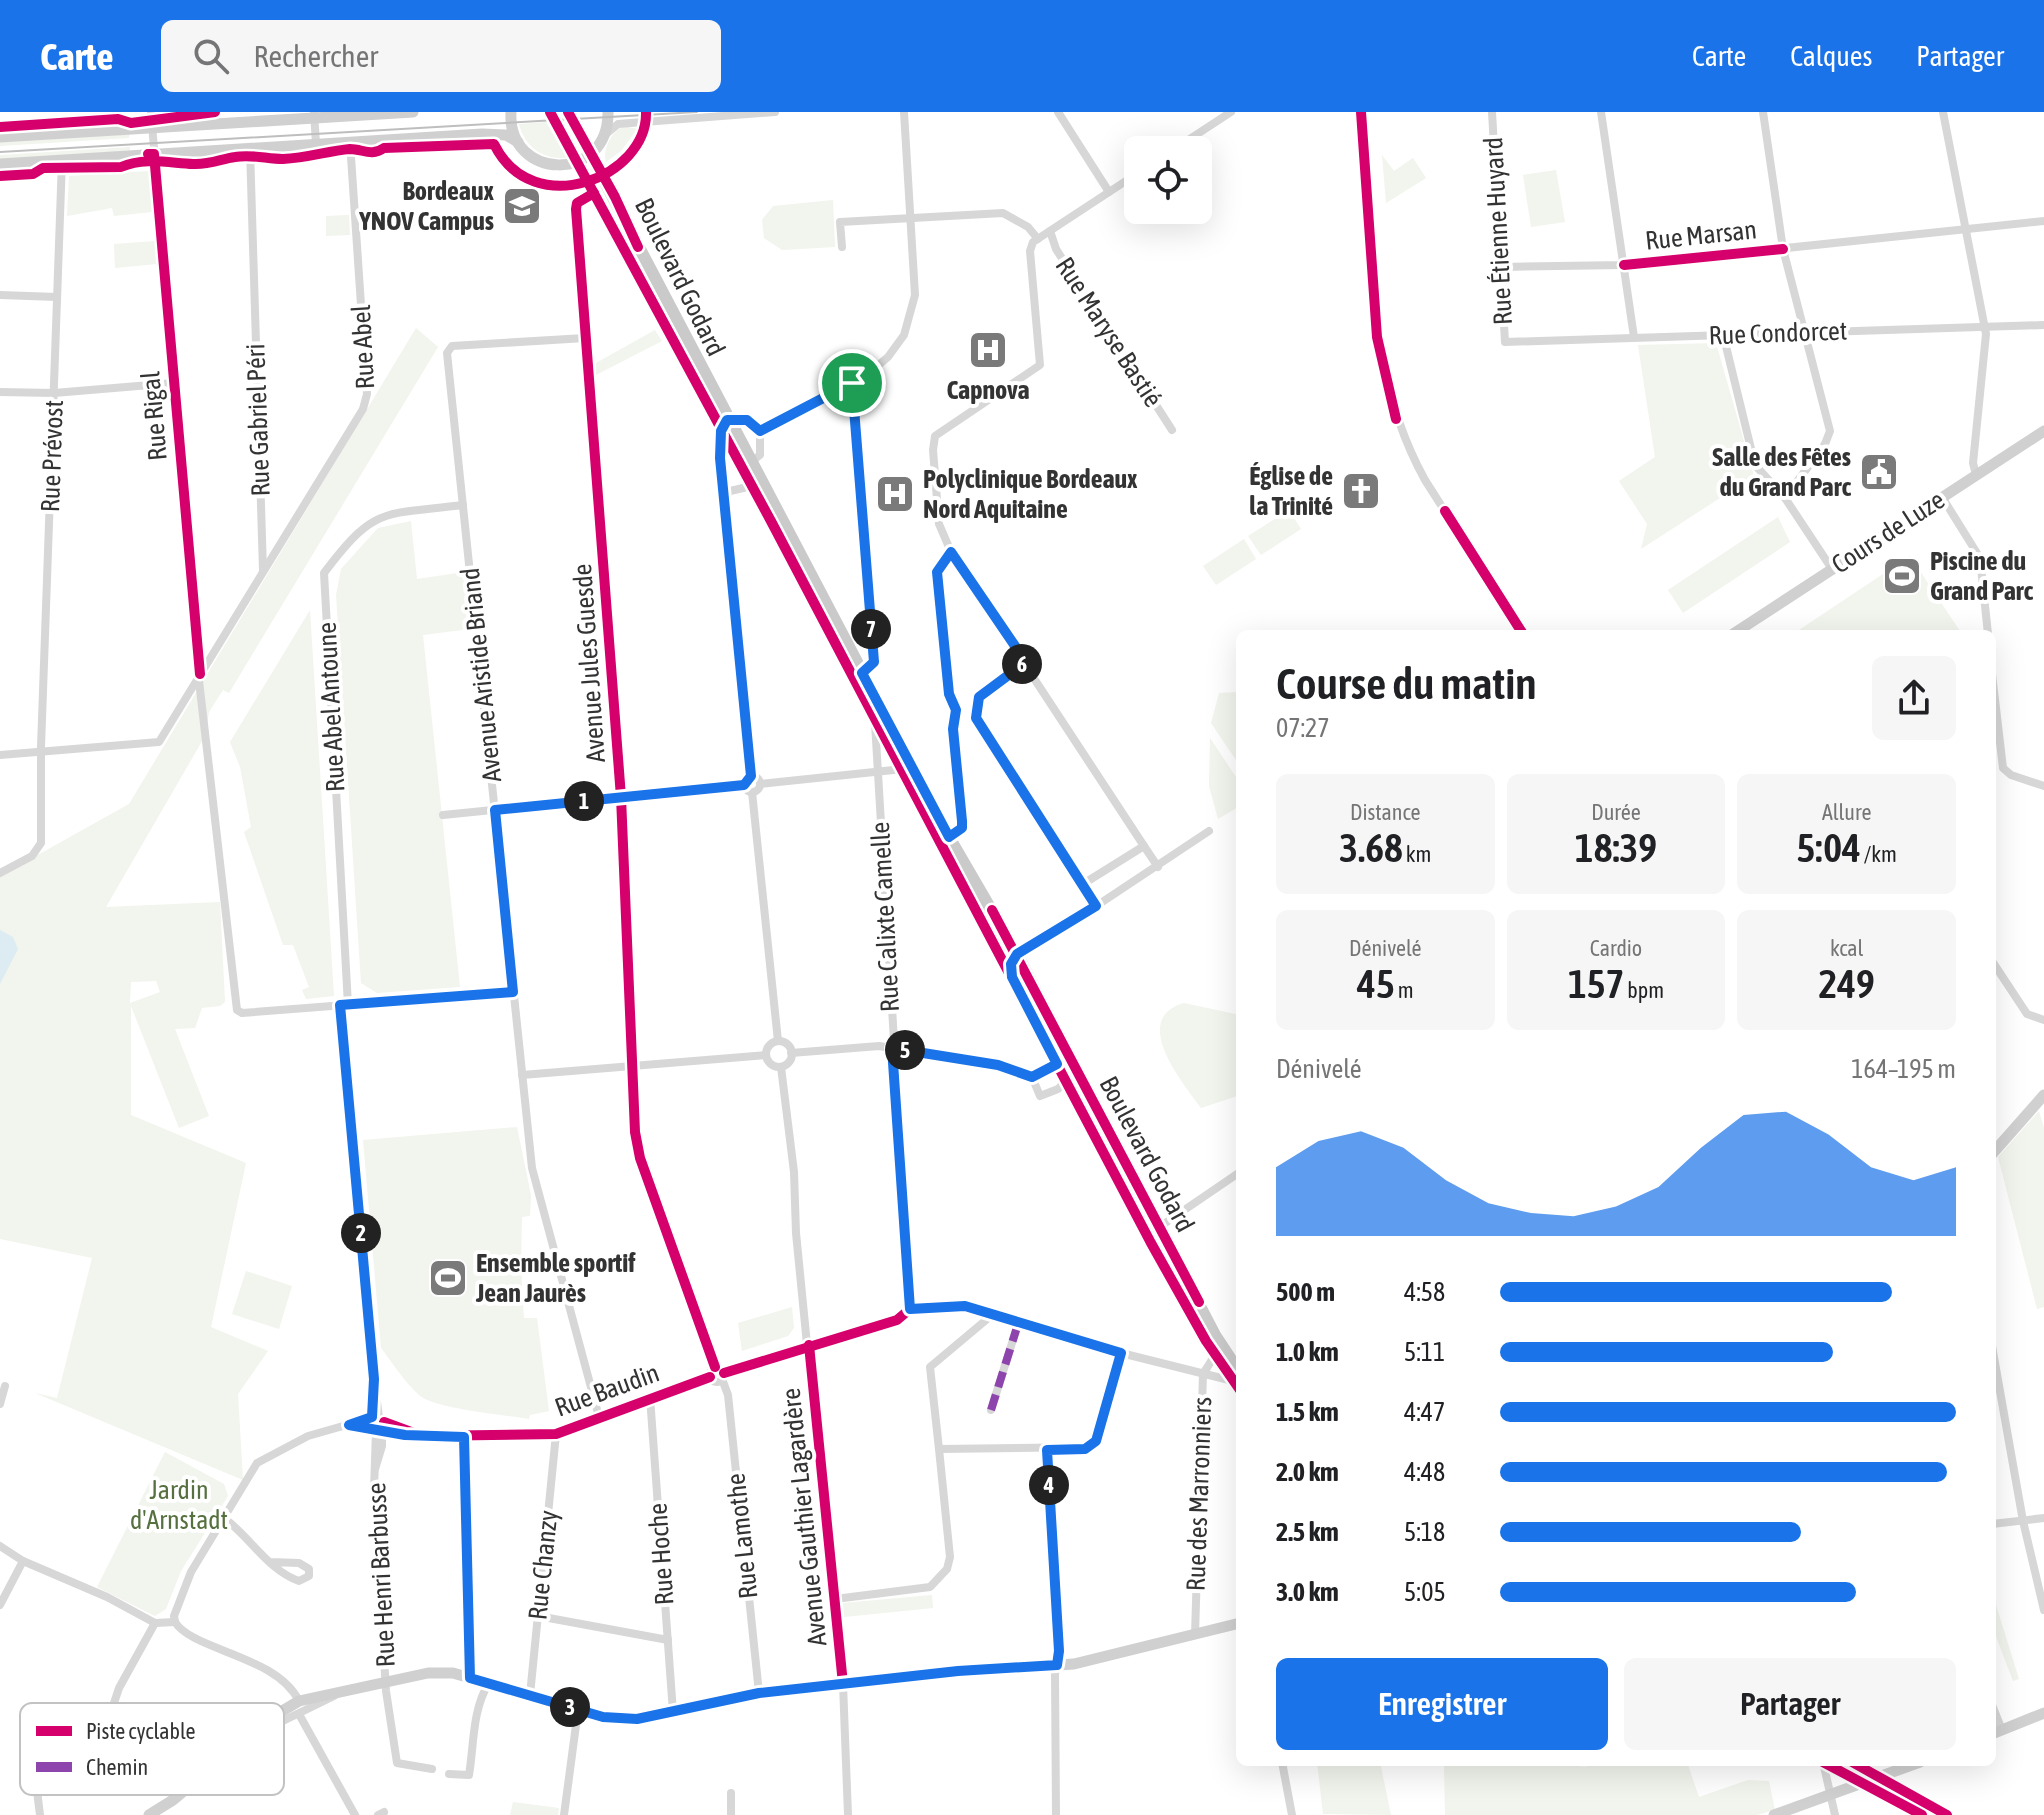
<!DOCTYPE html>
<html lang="fr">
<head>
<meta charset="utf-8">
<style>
	:root { --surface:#fff; --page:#f6f6f6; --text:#202124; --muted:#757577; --accent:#1a73e8 }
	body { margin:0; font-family:"Asap Condensed",sans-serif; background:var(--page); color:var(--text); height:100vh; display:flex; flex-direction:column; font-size:30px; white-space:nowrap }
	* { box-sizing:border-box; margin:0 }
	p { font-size:26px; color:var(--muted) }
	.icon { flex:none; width:44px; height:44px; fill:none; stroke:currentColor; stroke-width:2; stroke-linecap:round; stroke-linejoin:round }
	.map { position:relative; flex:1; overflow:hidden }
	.details { position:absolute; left:1236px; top:518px; width:760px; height:1136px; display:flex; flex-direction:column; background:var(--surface); border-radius:12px; box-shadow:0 8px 32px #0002 }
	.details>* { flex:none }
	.controls { position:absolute; left:1124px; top:24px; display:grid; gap:16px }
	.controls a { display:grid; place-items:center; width:88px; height:88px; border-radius:12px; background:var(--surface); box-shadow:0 8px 32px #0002; font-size:40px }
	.pin { position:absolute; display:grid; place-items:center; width:68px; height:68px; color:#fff; margin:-34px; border:4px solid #fff; border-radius:50%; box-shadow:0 2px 8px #0007 }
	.km { position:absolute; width:40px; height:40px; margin:-20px; border-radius:50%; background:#222; color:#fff; font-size:22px; line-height:40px; text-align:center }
	.round { display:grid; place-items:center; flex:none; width:84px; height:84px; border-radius:12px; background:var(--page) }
	.head { display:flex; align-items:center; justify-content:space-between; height:136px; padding:0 40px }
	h1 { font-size:44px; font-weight:600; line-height:60px }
	.stats { display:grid; grid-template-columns:repeat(3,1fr); gap:12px; height:136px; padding:8px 40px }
	.stats div { display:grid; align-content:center; border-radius:12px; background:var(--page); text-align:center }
	.stats b { font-size:40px; font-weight:600 }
	.stats small { font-size:22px; font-weight:400 }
	.stats p { font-size:22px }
	.chart { height:224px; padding:16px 40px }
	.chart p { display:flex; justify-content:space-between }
	.chart svg { width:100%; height:144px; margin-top:8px; fill:var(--accent); opacity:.7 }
	.cta { display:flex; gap:16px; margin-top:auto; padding:16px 40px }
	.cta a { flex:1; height:92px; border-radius:12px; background:var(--accent); color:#fff; font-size:32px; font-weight:600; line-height:92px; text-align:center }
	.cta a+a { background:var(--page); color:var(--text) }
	ul { padding:0 40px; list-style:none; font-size:26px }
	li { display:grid; grid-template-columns:128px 96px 1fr; align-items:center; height:60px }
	li i { height:20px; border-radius:10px; background:var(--accent) }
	header { display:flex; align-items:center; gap:48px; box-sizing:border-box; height:112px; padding:0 40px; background:var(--accent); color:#fff }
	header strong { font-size:38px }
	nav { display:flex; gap:44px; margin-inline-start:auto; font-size:28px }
	.search { width:560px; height:72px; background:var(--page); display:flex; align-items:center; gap:20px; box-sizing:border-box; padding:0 28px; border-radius:12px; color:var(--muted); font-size:30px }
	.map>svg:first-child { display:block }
</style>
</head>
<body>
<header>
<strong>Carte</strong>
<div class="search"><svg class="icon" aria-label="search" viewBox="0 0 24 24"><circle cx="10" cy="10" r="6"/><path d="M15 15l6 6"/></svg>Rechercher</div>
<nav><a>Carte</a><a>Calques</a><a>Partager</a></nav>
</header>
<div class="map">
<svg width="2044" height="1703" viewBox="0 0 2044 1703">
	<rect width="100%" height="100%" fill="#fff"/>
	<g fill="#f1f5ed" fill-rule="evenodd">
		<path d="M546,10L567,46C543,48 525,35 519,12Z"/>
		<path d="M624,14L637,17L621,39L606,50C602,37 612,19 624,14Z"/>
		<polygon points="129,22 129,26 0,34 0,30"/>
		<polygon points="130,35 130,39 0,47 0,43"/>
		<polygon points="1382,43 1394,59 1413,46 1426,66 1386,91"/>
		<polygon points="1556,58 1565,110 1531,115 1523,63"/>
		<polygon points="149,59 152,100 114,104 112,96 67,104 69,64"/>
		<polygon points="833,88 835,135 782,138 764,126 762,108 773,94"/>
		<polygon points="349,103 350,123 326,124 326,104"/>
		<polygon points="155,129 157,152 115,156 114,132"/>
		<path d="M416,216L438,235L229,581L223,578L209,600L205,624L106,795L220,790L225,890L220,894L202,896L195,916L175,917L209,1004L179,1016L131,894V1003L246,1051L211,1215L268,1239L238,1282L243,1368L35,1281L57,1286L92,1146L0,1127V764L129,692ZM156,869L160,880L130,891L131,870Z"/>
		<polygon points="655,218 662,229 596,263 596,251"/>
		<polygon points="1716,231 1754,364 1641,437 1647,412 1619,369 1655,345 1638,233"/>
		<polygon points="1289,398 1301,417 1261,443 1248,424"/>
		<polygon points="1778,405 1790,430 1683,501 1668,478"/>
		<polygon points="411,409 417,467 464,460 470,517 423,523 460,875 377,881 361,871 336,483 341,457 378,416"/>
		<polygon points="1244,427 1256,447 1216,473 1203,454"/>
		<polygon points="1910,444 1962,522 1793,522"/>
		<polygon points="310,498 334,884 306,887 302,878 309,875 293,833 283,833 244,720 251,715 240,655 230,630"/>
		<polygon points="1240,580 1240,654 1211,611 1219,581"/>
		<polygon points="1210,626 1240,671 1240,694 1218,707 1209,674"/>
		<path d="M1184,891L1240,903V983L1201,996C1183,971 1129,907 1184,891Z"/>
		<polygon points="2039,999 2044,1016 2044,1195 2037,1197 1998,1045"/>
		<path d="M517,1015L531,1083L530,1104L522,1105C521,1139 521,1171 524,1206H537L549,1299L530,1303L529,1307C507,1303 434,1297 419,1283C405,1270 393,1252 381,1236L363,1028Z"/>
		<polygon points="246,1159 292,1174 279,1217 232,1202"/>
		<polygon points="792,1195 794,1216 788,1224 742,1239 738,1211"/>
		<polygon points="165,1340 224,1372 228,1384 181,1459 166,1497 155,1504 97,1475"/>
		<polygon points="1992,1480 2019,1567 2013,1569 1992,1514"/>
		<polygon points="932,1483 933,1496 844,1505 843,1491"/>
		<polygon points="1317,1650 1380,1650 1391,1703 1323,1702"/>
		<polygon points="1444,1650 1551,1650 1586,1655 1587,1650 1687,1650 1699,1685 1748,1668 1769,1669 1775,1698 1757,1703 1445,1703"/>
		<polygon points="513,1690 559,1696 558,1703 510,1703"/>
	</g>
	<polygon fill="#ddebf3" points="0,818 13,825 18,837 0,872"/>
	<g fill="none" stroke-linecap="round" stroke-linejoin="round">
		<g stroke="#d7d7d7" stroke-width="8">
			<polyline points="151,0 195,534 237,898 242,901 513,880"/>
			<polyline points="314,0 316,32"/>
			<polyline points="1058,0 1109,80"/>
			<path d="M1361,0C1379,129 1359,249 1425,368L1523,522"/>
			<polyline points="1492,0 1505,230 2044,213"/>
			<polyline points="1601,0 1634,225"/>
			<polyline points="1763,0 1783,137 1830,319 1825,332 1785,386"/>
			<polyline points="1943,0 1986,222 1973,351 1976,363"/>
			<polyline points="605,23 618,12 775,0"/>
			<polyline points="250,37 263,458"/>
			<polyline points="1173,38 1231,0"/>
			<polyline points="1138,61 1033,130 1030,139 1040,253 935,324 933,338 939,412 951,440 1144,734"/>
			<polyline points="594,81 577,91 576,97 621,685 635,1020 640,1046 715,1255"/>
			<polyline points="1050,119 1056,137 1172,318"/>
			<polyline points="842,135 840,110 1003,101 1028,115 1038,127"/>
			<polyline points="1500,155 1624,153 2044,109"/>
			<polyline points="0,183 57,185"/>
			<polyline points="1723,222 1755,353 1785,386 1832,457"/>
			<polyline points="585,226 452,234 447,241 532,1056 599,1305"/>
			<polyline points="852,271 874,550 862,561"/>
			<polyline points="0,280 54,281 174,271"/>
			<polyline points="760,319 867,263 888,245 904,223 915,183 904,0"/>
			<polyline points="750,351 760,343 760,319 742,306 727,308 721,319 720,346 751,664"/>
			<polyline points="1942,385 1980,446 1988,522"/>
			<polyline points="724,388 730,379 752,374"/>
			<polyline points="1026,550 979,585 976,606 1096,794"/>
			<polyline points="1992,562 2003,656 2011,663 2044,674"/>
			<polyline points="875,611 910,1197"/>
			<polyline points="0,643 159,630 363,297 367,282 350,30"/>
			<circle cx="752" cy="672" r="8"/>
			<polyline points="760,672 903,657"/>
			<polyline points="752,680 778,929"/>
			<polyline points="443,703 744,673"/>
			<polyline points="949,725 962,716 962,709 953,617 956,598 949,582 937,460 951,440"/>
			<polyline points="0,761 32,744 41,731 41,635 62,48"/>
			<polyline points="1083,772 1144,734 1158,755"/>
			<polyline points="968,773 1007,839 1016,842"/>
			<polyline points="1017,842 1039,832 1209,719"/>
			<polyline points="1992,849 2027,902 2044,908"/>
			<polyline points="340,893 374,1267 379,1305 384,1310 382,1317 374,1319 369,1310 379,1305"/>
			<path d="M348,893L324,461C375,393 383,403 463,393"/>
			<circle cx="779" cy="942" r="13"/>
			<polyline points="791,941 879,934 998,953 1032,965"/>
			<polyline points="781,955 794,1060 796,1121 820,1364 831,1430 843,1572 848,1703"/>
			<polyline points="522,963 766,943"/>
			<polyline points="1032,965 1057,952 1074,969 1096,1005"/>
			<polyline points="1032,965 1040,984 1058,977 1068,967"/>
			<polyline points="1107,1035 1137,1085"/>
			<polyline points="1155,1118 1240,1060"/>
			<polyline points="910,1197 965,1194 1113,1239 1233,1269"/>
			<polyline points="992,1203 930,1255 939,1337 1090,1335 1096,1329 1121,1241"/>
			<polyline points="1992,1234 2023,1409 2044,1498"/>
			<circle cx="717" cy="1263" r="7"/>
			<polyline points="724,1261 897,1208 910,1197"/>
			<polyline points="722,1267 728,1283 759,1581"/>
			<polyline points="650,1285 673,1600"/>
			<polyline points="0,1292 5,1274"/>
			<polyline points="991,1298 1018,1212"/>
			<polyline points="384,1310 414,1321"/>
			<polyline points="376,1319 374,1378 386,1579 397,1651 432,1657"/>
			<polyline points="464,1325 470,1566"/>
			<polyline points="1047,1338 1059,1539 1055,1562 1056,1703"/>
			<path d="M375,1357L382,1334V1317C414,1326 528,1330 559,1320C610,1304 659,1280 710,1265"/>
			<path d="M224,1406C250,1425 268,1458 299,1469L309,1464V1457L299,1451L270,1450"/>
			<polyline points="1992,1412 2044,1406"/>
			<polyline points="0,1434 23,1449"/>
			<polyline points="835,1487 930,1475 947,1457 950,1445 939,1337"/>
			<polyline points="0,1493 23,1449 107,1485 155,1511 175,1510"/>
			<polyline points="538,1504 668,1528"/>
			<polyline points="175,1510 174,1504 191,1460 257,1351 308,1324 371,1306"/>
			<path d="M175,1510C193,1539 276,1543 299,1589"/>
			<polyline points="1195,1523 1203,1262 1215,1243"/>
			<polyline points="530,1583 556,1322"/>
			<polyline points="1992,1593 2002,1618"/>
			<polyline points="300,1604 355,1703"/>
			<polyline points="250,1625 334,1584"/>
			<polyline points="60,1632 65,1621 110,1603 119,1576 155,1511"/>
			<polyline points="1282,1650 1292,1703"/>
			<polyline points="1823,1650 1835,1703"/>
			<path d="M449,1662L469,1663C474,1634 472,1597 489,1571"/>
			<polyline points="37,1679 40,1703"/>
			<polyline points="378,1703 384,1700"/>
			<polyline points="564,1703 578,1598"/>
			<polyline points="731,1703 731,1681"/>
		</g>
		<g stroke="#d0d0d0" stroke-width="11">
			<path d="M511,0C507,69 609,72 608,0"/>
			<polyline points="0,25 413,0"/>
			<polyline points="0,52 482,22 506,23 518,30"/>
			<polyline points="1733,522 2044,319"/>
			<polyline points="1992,1042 2044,983"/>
			<polyline points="1992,1622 2044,1601"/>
			<polyline points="149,1703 173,1688 272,1605 299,1589 428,1561 453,1561 603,1605 637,1607 759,1581 958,1559 1074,1552 1240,1511"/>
			<polyline points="1774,1703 1920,1650"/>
		</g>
		<g stroke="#cacaca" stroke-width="12">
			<polyline points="550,0 772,411 1151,1131 1206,1229 1240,1278"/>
			<polyline points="568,0 949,725 1017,842 1215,1223 1240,1261"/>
			<polyline points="1823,1650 1922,1703"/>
			<polyline points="1852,1650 1947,1703"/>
		</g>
		<polyline stroke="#bebebe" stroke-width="2" points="0,40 697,0"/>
		<polyline stroke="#8e44ad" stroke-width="8" stroke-dasharray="16 8" stroke-linecap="butt" points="991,1298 1018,1212"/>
		<defs>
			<g id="cycleway">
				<polyline points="550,0 772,411 1151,1131 1206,1229 1240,1278"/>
				<polyline points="568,0 615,85 638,135"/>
				<polyline points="1361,0 1377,225 1396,307"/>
				<polyline points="0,15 118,7 131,11 215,0"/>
				<polyline points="148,42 154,42 200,562"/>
				<path d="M0,64L33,62L43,56L121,55C145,45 169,51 193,52C209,53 221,47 235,45C252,42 267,47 283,47C308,46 327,39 350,37C363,37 371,45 384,36L494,32C533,111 648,65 646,0"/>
				<polyline points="594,81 577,91 576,97 621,685 635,1020 640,1046 715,1255"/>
				<polyline points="1624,153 1783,137"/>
				<polyline points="1445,399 1523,522"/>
				<polyline points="949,725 962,716 962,709 953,617 956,598 949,582 937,460 951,440"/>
				<polyline points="992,798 1199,1190"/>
				<polyline points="809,1233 843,1572"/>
				<polyline points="724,1261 897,1208 910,1197"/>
				<polyline points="384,1310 422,1324 556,1322 710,1265"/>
				<polyline points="1823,1650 1922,1703"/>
				<polyline points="1852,1650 1947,1703"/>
			</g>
		</defs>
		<use href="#cycleway" stroke="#fff" stroke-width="15"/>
		<use href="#cycleway" stroke="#d6006c" stroke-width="10"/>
	</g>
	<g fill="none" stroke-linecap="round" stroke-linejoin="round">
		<defs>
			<polygon id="route" points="852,271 874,550 862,561 949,725 962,716 962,709 953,617 956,598 949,582 937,460 951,440 1026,550 979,585 976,606 1096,794 1017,842 1011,852 1012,865 1057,952 1032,965 998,953 892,936 910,1197 965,1194 1121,1241 1096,1329 1085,1337 1047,1338 1059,1539 1057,1553 958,1559 759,1581 637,1607 603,1605 470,1566 464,1325 405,1323 349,1313 372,1305 374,1267 340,893 513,880 495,698 744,673 751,664 720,346 721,319 727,308 747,308 760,319"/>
		</defs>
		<use href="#route" stroke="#fff" stroke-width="16"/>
		<use href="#route" stroke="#1a73e8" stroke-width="10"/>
	</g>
	<defs>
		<symbol id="university-square" viewBox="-11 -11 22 22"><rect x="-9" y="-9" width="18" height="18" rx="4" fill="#7a7a7a" stroke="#fff"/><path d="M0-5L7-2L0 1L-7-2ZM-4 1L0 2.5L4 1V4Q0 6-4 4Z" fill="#fff"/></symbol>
		<symbol id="hospital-square" viewBox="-11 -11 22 22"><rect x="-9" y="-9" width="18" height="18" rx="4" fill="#7a7a7a" stroke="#fff"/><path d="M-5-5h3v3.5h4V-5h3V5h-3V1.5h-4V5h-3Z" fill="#fff"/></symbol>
		<symbol id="civic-square" viewBox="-11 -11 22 22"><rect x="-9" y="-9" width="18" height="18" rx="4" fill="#7a7a7a" stroke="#fff"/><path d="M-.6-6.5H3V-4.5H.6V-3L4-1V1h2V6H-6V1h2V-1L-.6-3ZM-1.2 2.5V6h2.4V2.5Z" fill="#fff"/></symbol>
		<symbol id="church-square" viewBox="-11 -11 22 22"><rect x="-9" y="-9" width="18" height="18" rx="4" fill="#7a7a7a" stroke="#fff"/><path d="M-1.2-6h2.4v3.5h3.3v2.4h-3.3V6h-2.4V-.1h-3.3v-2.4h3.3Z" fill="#fff"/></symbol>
		<symbol id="stadium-square" viewBox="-11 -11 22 22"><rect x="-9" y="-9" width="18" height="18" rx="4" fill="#7a7a7a" stroke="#fff"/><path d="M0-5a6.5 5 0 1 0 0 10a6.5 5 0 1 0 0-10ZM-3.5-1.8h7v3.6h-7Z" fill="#fff"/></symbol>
	</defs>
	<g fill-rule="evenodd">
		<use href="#university-square" x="500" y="72" width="44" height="44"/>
		<use href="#hospital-square" x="966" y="216" width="44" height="44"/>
		<use href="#civic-square" x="1857" y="338" width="44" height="44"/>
		<use href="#church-square" x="1339" y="357" width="44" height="44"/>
		<use href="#hospital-square" x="873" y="360" width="44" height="44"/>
		<use href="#stadium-square" x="1880" y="442" width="44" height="44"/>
		<use href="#stadium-square" x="426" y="1144" width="44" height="44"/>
	</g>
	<g text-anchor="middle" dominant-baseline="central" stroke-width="8" stroke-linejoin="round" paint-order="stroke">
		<g font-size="26" font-weight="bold" fill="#333" stroke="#fff" text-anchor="end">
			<text x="494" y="79">Bordeaux<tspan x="494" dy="30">YNOV Campus</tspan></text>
			<text x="988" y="278" text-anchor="middle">Capnova</text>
			<text x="1851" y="345">Salle des Fêtes<tspan x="1851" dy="30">du Grand Parc</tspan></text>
			<text x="1333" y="364">Église de<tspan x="1333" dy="30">la Trinité</tspan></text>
			<text x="923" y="367" text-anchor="start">Polyclinique Bordeaux<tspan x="923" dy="30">Nord Aquitaine</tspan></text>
			<text x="1930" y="449" text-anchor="start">Piscine du<tspan x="1930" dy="30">Grand Parc</tspan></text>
			<text x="476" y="1151" text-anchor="start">Ensemble sportif<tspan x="476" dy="30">Jean Jaurès</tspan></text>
		</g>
		<g font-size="26" fill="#333" stroke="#fff">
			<text transform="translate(1498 119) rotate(-93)">Rue Étienne Huyard</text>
			<text transform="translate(1701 123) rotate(-6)">Rue Marsan</text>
			<text transform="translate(680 165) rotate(64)">Boulevard Godard</text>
			<text transform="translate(1109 220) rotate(57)">Rue Maryse Bastié</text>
			<text transform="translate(1778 221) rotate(-2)">Rue Condorcet</text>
			<text transform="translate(363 235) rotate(-93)">Rue Abel</text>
			<text transform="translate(154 304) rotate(-95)">Rue Rigal</text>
			<text transform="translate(258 308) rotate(-92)">Rue Gabriel Péri</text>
			<text transform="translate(52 344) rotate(-88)">Rue Prévost</text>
			<text transform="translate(1888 420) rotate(-33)">Cours de Luze</text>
			<text transform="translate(589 551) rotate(-94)">Avenue Jules Guesde</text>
			<text transform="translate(481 563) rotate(-96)">Avenue Aristide Briand</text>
			<text transform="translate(331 595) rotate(-93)">Rue Abel Antoune</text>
			<text transform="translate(885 805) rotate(-93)">Rue Calixte Camelle</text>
			<text transform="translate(1147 1042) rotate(62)">Boulevard Godard</text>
			<text transform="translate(607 1278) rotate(-20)">Rue Baudin</text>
			<text transform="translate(1199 1382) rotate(-88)">Rue des Marronniers</text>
			<text transform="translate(804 1405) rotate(-96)">Avenue Gauthier Lagardère</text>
			<text transform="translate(742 1424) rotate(-96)">Rue Lamothe</text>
			<text transform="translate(661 1442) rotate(-94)">Rue Hoche</text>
			<text transform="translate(543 1453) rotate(-84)">Rue Chanzy</text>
			<text transform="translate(381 1463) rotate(-93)">Rue Henri Barbusse</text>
		</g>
		<g font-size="26" fill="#56703f" stroke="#fff">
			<text x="179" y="1378">Jardin<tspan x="179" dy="30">d'Arnstadt</tspan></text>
		</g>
	</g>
	<rect x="20" y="1591" width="264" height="92" rx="12" fill="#fff" stroke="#c2c2c2" stroke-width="2"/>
	<rect x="36" y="1614" width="36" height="10" fill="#d6006c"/>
	<rect x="36" y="1650" width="36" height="10" fill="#8e44ad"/>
	<g font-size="22" fill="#333">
		<text x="86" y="1627">Piste cyclable</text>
		<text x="86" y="1663">Chemin</text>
	</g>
</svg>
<div class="controls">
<a><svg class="icon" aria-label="locate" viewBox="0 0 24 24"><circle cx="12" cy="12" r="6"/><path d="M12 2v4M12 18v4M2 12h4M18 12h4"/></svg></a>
</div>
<div class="pin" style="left:852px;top:271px;background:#1e9e55"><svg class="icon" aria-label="arrive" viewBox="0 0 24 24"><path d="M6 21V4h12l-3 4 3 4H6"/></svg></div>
<b class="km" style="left:584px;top:689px">1</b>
<b class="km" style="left:361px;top:1121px">2</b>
<b class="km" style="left:570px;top:1595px">3</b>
<b class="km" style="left:1049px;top:1373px">4</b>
<b class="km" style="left:905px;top:938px">5</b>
<b class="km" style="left:1022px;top:552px">6</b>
<b class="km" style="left:871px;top:517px">7</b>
<section class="details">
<div class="head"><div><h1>Course du matin</h1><p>07:27</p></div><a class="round"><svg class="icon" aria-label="share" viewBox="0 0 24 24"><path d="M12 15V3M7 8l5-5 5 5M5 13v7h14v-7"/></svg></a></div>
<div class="stats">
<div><p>Distance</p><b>3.68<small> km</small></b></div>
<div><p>Durée</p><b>18:39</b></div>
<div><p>Allure</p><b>5:04<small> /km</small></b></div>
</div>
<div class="stats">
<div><p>Dénivelé</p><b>45<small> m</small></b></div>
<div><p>Cardio</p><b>157<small> bpm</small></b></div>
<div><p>kcal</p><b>249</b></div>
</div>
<div class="chart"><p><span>Dénivelé</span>164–195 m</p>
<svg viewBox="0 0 160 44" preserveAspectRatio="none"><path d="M0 44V23L10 15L20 12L30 17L40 27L50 34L60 37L70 38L80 35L90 29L100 17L110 7L120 6L130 13L140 23L150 27L160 23V44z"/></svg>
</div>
<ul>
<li><b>500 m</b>4:58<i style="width:86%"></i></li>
<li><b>1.0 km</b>5:11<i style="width:73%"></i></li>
<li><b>1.5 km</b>4:47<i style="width:100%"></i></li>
<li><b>2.0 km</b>4:48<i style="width:98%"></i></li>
<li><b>2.5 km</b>5:18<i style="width:66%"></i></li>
<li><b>3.0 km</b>5:05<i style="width:78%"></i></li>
</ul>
<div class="cta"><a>Enregistrer</a><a>Partager</a></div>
</section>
</div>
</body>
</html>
